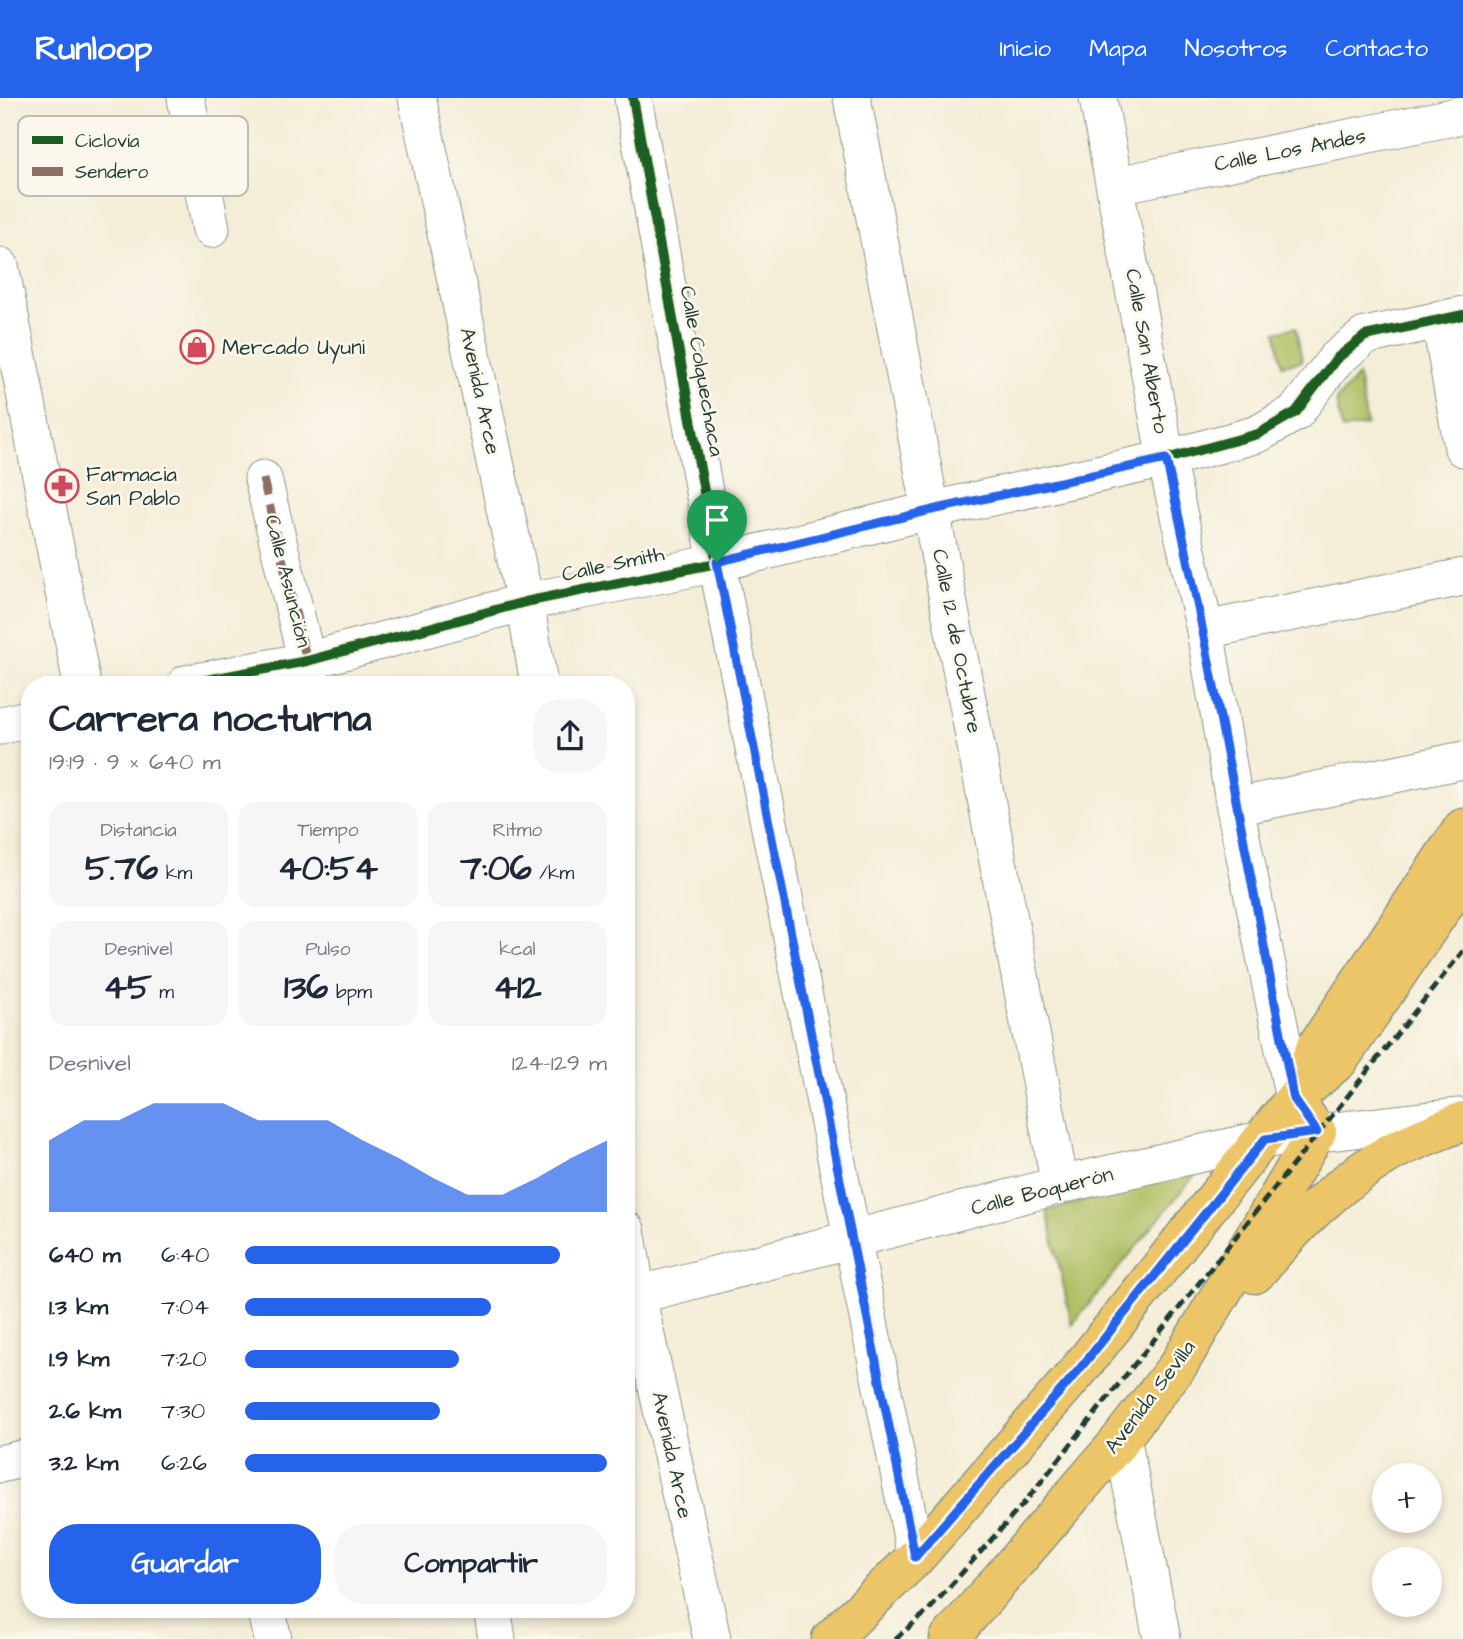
<!DOCTYPE html>
<html lang="es">
<head>
<meta charset="utf-8">
<style>
	:root { --surface:#fff; --page:#f6f6f7; --text:#1f2937; --muted:#747a83; --accent:#2563eb }
	body { margin:0; font-family:"Architects Daughter",sans-serif; background:var(--page); color:var(--text); height:100vh; display:flex; flex-direction:column; font-size:26px; white-space:nowrap }
	* { box-sizing:border-box; margin:0 }
	p { font-size:23px; color:var(--muted) }
	.icon { flex:none; width:38px; height:38px; fill:none; stroke:currentColor; stroke-width:2; stroke-linecap:round; stroke-linejoin:round }
	.map { position:relative; flex:1; overflow:hidden }
	.side { position:absolute; left:21px; top:578px; width:614px; height:942px; display:flex; flex-direction:column; background:var(--surface); border-radius:28px; box-shadow:0 4px 10px #0003 }
	.side>* { flex:none }
	.tools { position:absolute; left:1372px; top:1365px; display:grid; gap:14px }
	.tools a { display:grid; place-items:center; width:70px; height:70px; border-radius:50%; background:var(--surface); box-shadow:0 4px 10px #0003; font-size:35px }
	.pin { position:absolute; display:grid; place-items:center; width:60px; height:60px; color:#fff; margin:-72px -30px; border-radius:50% 50% 50% 0; rotate:-45deg; box-shadow:0 0 7px #0007 }
	.pin .icon { rotate:45deg }
	.round { display:grid; place-items:center; flex:none; width:74px; height:74px; border-radius:28px; background:var(--page) }
	.headline { display:flex; align-items:center; justify-content:space-between; height:119px; padding:0 28px }
	h1 { font-size:38px; font-weight:700; line-height:52px }
	.figures { display:grid; grid-template-columns:repeat(3,1fr); gap:10px; height:119px; padding:7px 28px }
	.figures div { display:grid; align-content:center; border-radius:18px; background:var(--page); text-align:center }
	.figures b { font-size:35px; font-weight:700 }
	.figures small { font-size:19px; font-weight:400 }
	.figures p { font-size:19px }
	.chart { height:196px; padding:14px 28px }
	.chart p { display:flex; justify-content:space-between }
	.chart svg { width:100%; height:126px; margin-top:7px; fill:var(--accent); opacity:.7 }
	.action { display:flex; gap:14px; margin-top:auto; padding:14px 28px }
	.action a { flex:1; height:80px; border-radius:28px; background:var(--accent); color:#fff; font-size:28px; font-weight:700; line-height:80px; text-align:center }
	.action a+a { background:var(--page); color:var(--text) }
	ul { padding:0 28px; list-style:none; font-size:23px }
	li { display:grid; grid-template-columns:112px 84px 1fr; align-items:center; height:52px }
	li i { height:18px; border-radius:9px; background:var(--accent) }
	header { display:flex; align-items:center; gap:42px; box-sizing:border-box; height:98px; padding:0 35px; background:var(--accent); color:#fff }
	header strong { font-size:33px }
	nav { display:flex; gap:38px; margin-inline-start:auto; font-size:24px }
	.map>svg:first-child { display:block }
</style>
</head>
<body>
<header>
<strong>Runloop</strong>
<nav><a>Inicio</a><a>Mapa</a><a>Nosotros</a><a>Contacto</a></nav>
</header>
<div class="map">
<svg width="1463" height="1541" viewBox="0 0 1463 1541">
	<rect width="100%" height="100%" fill="#fbf7ec"/>
	<filter id="ink" filterUnits="userSpaceOnUse"><feTurbulence type="fractalNoise" baseFrequency=".0143" numOctaves="2"/><feDisplacementMap in="SourceGraphic" scale="14" xChannelSelector="R" yChannelSelector="G"/><feConvolveMatrix kernelMatrix="1 2 1 2 8 2 1 2 1" color-interpolation-filters="sRGB"/></filter>
	<filter id="wash" filterUnits="userSpaceOnUse"><feTurbulence type="fractalNoise" baseFrequency=".00686" numOctaves="4" result="noise"/><feDisplacementMap in="SourceGraphic" scale="28" xChannelSelector="R" yChannelSelector="G"/><feGaussianBlur stdDeviation="1.57" result="paint"/><feColorMatrix in="noise" values="0 0 0 0 0 0 0 0 0 0 0 0 0 0 0 0 0 1.4 0 .05"/><feComposite in="paint" operator="in"/></filter>
	<g filter="url(#wash)">
		<rect width="100%" height="100%" fill="#f4edd7"/>
		<g fill="#adbc5e" stroke="#667c49" stroke-width="2">
			<polygon points="1296,229 1302,263 1282,267 1276,234"/>
			<polygon points="1358,278 1367,327 1342,332 1336,302"/>
			<polygon points="1199,1072 1072,1227 1047,1113"/>
		</g>
	</g>
	<g filter="url(#ink)">
		<g fill="none" stroke-linecap="round" stroke-linejoin="round">
			<defs>
				<g id="minor">
					<polyline points="186,0 211,131"/>
					<polyline points="417,0 525,504 539,586"/>
					<polyline points="633,0 717,465 916,1459"/>
					<polyline points="852,0 1060,1087"/>
					<polyline points="1098,0 1166,361 1205,532 1235,709 1294,1001"/>
					<polyline points="1117,87 1463,17"/>
					<polyline points="0,168 82,586"/>
					<polyline points="1440,221 1463,350"/>
					<polyline points="263,381 312,585"/>
					<polyline points="1205,532 1463,479"/>
					<polyline points="186,586 307,563 525,504 717,465 932,412 1166,361 1258,336 1296,314 1336,261 1365,238 1463,217"/>
					<polyline points="0,628 30,620"/>
					<polyline points="1235,709 1463,662"/>
					<polyline points="626,1132 637,1197 712,1541"/>
					<polyline points="626,1200 1060,1087 1265,1041 1459,1019"/>
					<polyline points="1122,1339 1162,1541"/>
					<polyline points="0,1366 30,1359"/>
					<polyline points="266,1510 273,1541"/>
					<polyline points="492,1510 497,1541"/>
				</g>
				<g id="major">
					<polyline points="1307,970 1316,949 1463,730"/>
					<path d="M1255,1176C1293,1130 1335,1087 1388,1056C1411,1043 1438,1034 1463,1023"/>
					<polyline points="831,1541 916,1459 1078,1273 1294,1001 1339,962 1463,779"/>
					<polyline points="949,1541 1116,1347 1179,1266 1317,1034 1294,1001"/>
				</g>
			</defs>
			<use href="#minor" stroke="#8a9586" stroke-width="39"/>
			<use href="#major" stroke="#8a9586" stroke-width="41"/>
			<use href="#minor" stroke="#fff" stroke-width="37"/>
			<use href="#major" stroke="#edc569" stroke-width="38"/>
			<polyline stroke="#1f3d34" stroke-width="5" stroke-dasharray="10 5" stroke-linecap="butt" points="895,1541 928,1513 1025,1404 1463,853"/>
			<polyline stroke="#8d6e63" stroke-width="9" stroke-dasharray="18 9" stroke-linecap="butt" points="263,381 307,563"/>
			<defs>
				<g id="cycleway">
					<polyline points="633,0 717,465 916,1459"/>
					<polyline points="186,586 307,563 525,504 717,465 932,412 1166,361 1258,336 1296,314 1336,261 1365,238 1463,217"/>
				</g>
			</defs>
			<use href="#cycleway" stroke="#fbf7ec" stroke-width="15"/>
			<use href="#cycleway" stroke="#1b5e20" stroke-width="10"/>
		</g>
	</g>
	<g fill="none" stroke-linecap="round" stroke-linejoin="round" filter="url(#ink)">
		<defs>
			<path id="route" d="M1166,361C1214,573 1251,788 1294,1001L1317,1034L1265,1041L1078,1273L915,1459L717,464L932,412Z"/>
		</defs>
		<use href="#route" stroke="#fff" stroke-width="14"/>
		<use href="#route" stroke="#2563eb" stroke-width="9"/>
	</g>
	<defs>
		<symbol id="shop-ring" viewBox="-11 -11 22 22"><circle r="9.5" fill="#fbf7ec" stroke="#d1495b" stroke-width="1.5"/><path d="M-5-2.5h2.3a2.7 3.5 0 0 1 5.4 0H5L5.5 6h-11ZM-1.5-2.5h3a1.5 2.3 0 0 0-3 0Z" fill="#d1495b"/></symbol>
		<symbol id="pharmacy-ring" viewBox="-11 -11 22 22"><circle r="9.5" fill="#fbf7ec" stroke="#d1495b" stroke-width="1.5"/><path d="M-2-6h4v4h4v4h-4v4h-4v-4h-4v-4h4Z" fill="#d1495b"/></symbol>
	</defs>
	<g fill-rule="evenodd">
		<use href="#shop-ring" x="178" y="230" width="38" height="38"/>
		<use href="#pharmacy-ring" x="43" y="369" width="38" height="38"/>
	</g>
	<g text-anchor="middle" dominant-baseline="central" stroke-width="5" stroke-linejoin="round" paint-order="stroke">
		<g font-size="21" fill="#1f3d34" stroke="#fbf7ec">
			<text transform="translate(1290 52) rotate(-11)">Calle Los Andes</text>
			<text transform="translate(1147 253) rotate(80)">Calle San Alberto</text>
			<text transform="translate(702 273) rotate(80)">Calle Colquechaca</text>
			<text transform="translate(480 293) rotate(78)">Avenida Arce</text>
			<text transform="translate(613 466) rotate(-12)">Calle Smith</text>
			<text transform="translate(288 483) rotate(76)">Calle Asunción</text>
			<text transform="translate(957 543) rotate(79)">Calle 12 de Octubre</text>
			<text transform="translate(1042 1093) rotate(-14)">Calle Boquerón</text>
			<text transform="translate(1150 1299) rotate(-53)">Avenida Sevilla</text>
			<text transform="translate(672 1357) rotate(78)">Avenida Arce</text>
		</g>
		<g font-size="21" fill="#1f3d34" stroke="#fbf7ec" text-anchor="start">
			<text x="222" y="249">Mercado Uyuni</text>
			<text x="86" y="376">Farmacia<tspan x="86" dy="24">San Pablo</tspan></text>
		</g>
	</g>
	<rect x="18" y="18" width="230" height="80" rx="10" fill="#fbf7ec" stroke="#b9bfb5" stroke-width="2"/>
	<rect x="32" y="38" width="31" height="8" fill="#1b5e20"/>
	<rect x="32" y="69" width="31" height="9" fill="#8d6e63"/>
	<g font-size="19" fill="#1f3d34">
		<text x="75" y="49">Ciclovía</text>
		<text x="75" y="80">Sendero</text>
	</g>
</svg>
<div class="tools">
<a>+</a>
<a>−</a>
</div>
<div class="pin" style="left:717px;top:464px;background:#1e9e55"><svg class="icon" aria-label="arrive" viewBox="0 0 24 24"><path d="M6 21V4h12l-3 4 3 4H6"/></svg></div>
<section class="side">
<div class="headline"><div><h1>Carrera nocturna</h1><p>19:19 · 9 × 640 m</p></div><a class="round"><svg class="icon" aria-label="share" viewBox="0 0 24 24"><path d="M12 15V3M7 8l5-5 5 5M5 13v7h14v-7"/></svg></a></div>
<div class="figures">
<div><p>Distancia</p><b>5.76<small> km</small></b></div>
<div><p>Tiempo</p><b>40:54</b></div>
<div><p>Ritmo</p><b>7:06<small> /km</small></b></div>
</div>
<div class="figures">
<div><p>Desnivel</p><b>45<small> m</small></b></div>
<div><p>Pulso</p><b>136<small> bpm</small></b></div>
<div><p>kcal</p><b>412</b></div>
</div>
<div class="chart"><p><span>Desnivel</span>124–129 m</p>
<svg viewBox="0 0 160 44" preserveAspectRatio="none"><path d="M0 44V19L10 12L20 12L30 6L40 6L50 6L60 12L70 12L80 12L90 19L100 25L110 32L120 38L130 38L140 32L150 25L160 19V44z"/></svg>
</div>
<ul>
<li><b>640 m</b>6:40<i style="width:87%"></i></li>
<li><b>1.3 km</b>7:04<i style="width:68%"></i></li>
<li><b>1.9 km</b>7:20<i style="width:59%"></i></li>
<li><b>2.6 km</b>7:30<i style="width:54%"></i></li>
<li><b>3.2 km</b>6:26<i style="width:100%"></i></li>
</ul>
<div class="action"><a>Guardar</a><a>Compartir</a></div>
</section>
</div>
</body>
</html>
